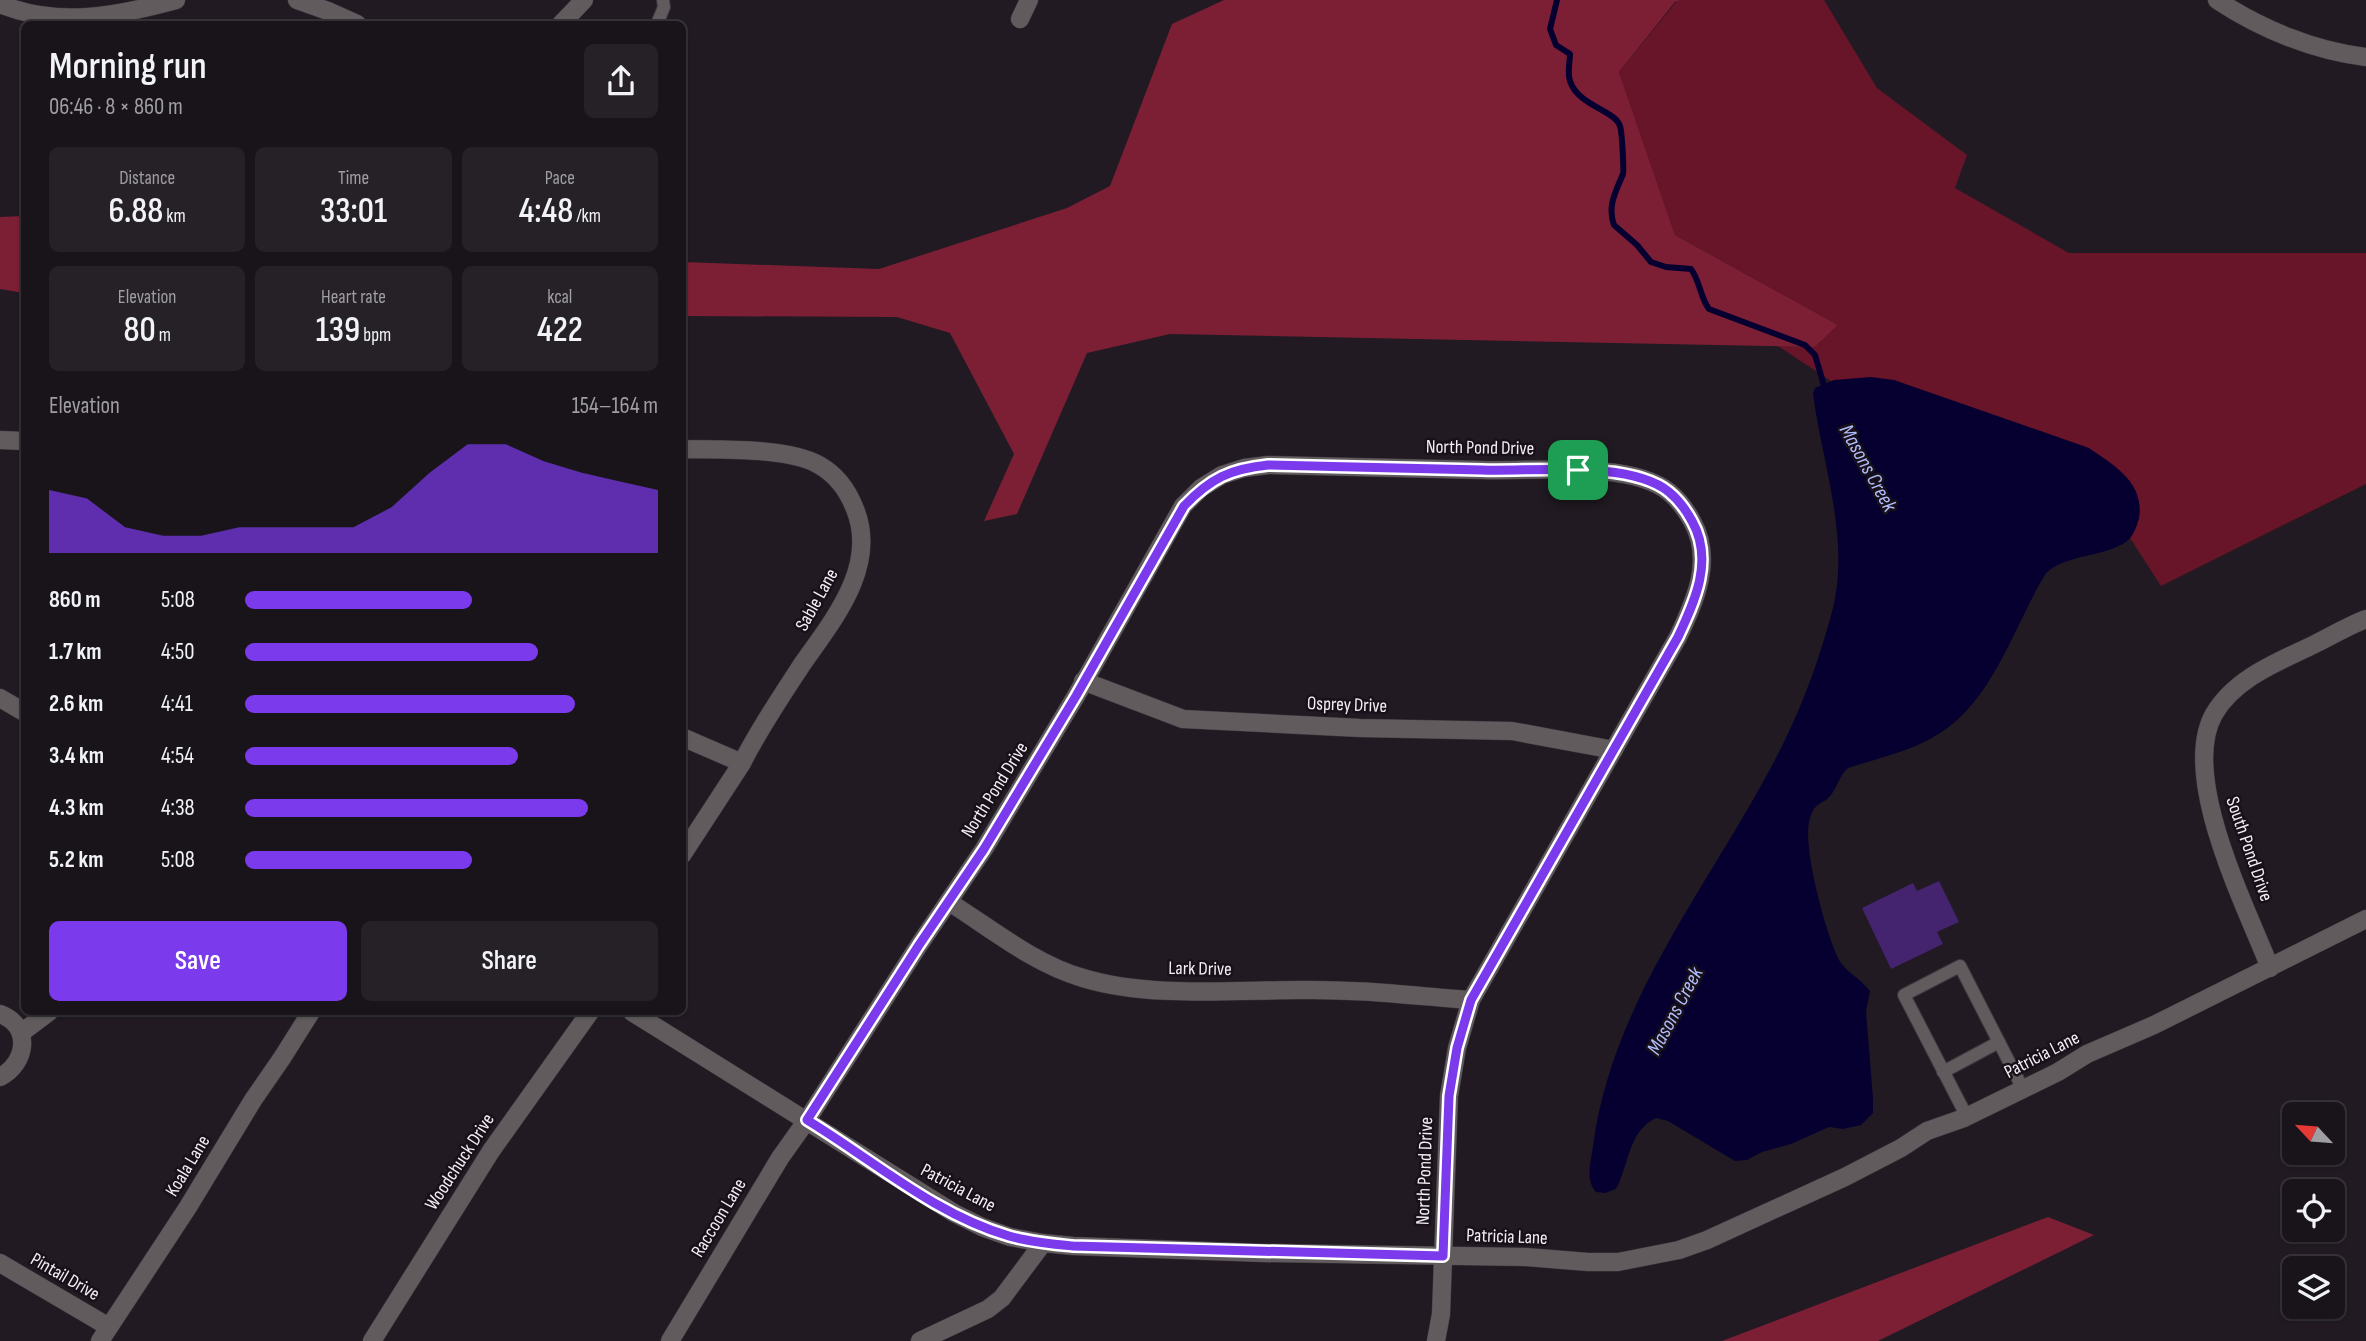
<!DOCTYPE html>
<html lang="en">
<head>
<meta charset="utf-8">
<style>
	:root { --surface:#19141a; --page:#262127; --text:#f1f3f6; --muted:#9f9ea2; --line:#373339; --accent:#7c3aed }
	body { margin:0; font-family:"Sofia Sans Condensed",sans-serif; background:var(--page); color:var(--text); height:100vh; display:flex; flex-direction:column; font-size:26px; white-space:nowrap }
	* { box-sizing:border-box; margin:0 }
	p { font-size:23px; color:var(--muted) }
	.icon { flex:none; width:38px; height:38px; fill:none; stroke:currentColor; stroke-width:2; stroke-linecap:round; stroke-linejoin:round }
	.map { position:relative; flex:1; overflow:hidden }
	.side { position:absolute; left:21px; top:21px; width:665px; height:994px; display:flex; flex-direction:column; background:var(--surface); border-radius:10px; box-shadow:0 2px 5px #0004,0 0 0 2px var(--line) }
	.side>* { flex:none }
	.needle { width:46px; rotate:296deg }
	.buttons { position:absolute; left:2282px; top:1102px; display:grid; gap:14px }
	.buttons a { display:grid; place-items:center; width:63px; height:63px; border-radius:10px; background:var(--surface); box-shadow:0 2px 5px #0004,0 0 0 2px var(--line); font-size:35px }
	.pin { position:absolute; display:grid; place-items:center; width:60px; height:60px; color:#fff; margin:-30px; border-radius:14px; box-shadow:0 4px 10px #0006 }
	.round { display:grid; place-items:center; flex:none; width:74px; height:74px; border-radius:10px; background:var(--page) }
	.summary { display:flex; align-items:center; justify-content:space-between; height:119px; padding:0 28px }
	h1 { font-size:38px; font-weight:600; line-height:52px }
	.figures { display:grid; grid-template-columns:repeat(3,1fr); gap:10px; height:119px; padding:7px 28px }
	.figures div { display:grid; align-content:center; border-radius:10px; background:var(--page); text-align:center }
	.figures b { font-size:35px; font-weight:600 }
	.figures small { font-size:19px; font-weight:400 }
	.figures p { font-size:19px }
	.chart { height:196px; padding:14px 28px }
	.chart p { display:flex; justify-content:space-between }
	.chart svg { width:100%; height:126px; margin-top:7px; fill:var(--accent); opacity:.7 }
	.cta { display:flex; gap:14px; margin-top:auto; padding:14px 28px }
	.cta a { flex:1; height:80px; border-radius:10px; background:var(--accent); color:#fff; font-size:28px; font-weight:600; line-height:80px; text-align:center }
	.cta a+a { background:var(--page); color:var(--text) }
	ul { padding:0 28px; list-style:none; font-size:23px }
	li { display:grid; grid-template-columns:112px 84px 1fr; align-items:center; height:52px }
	li i { height:18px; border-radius:9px; background:var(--accent) }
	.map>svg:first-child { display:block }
</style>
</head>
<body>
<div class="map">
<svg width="2366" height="1341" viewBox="0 0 2366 1341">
	<rect width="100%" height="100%" fill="#211a22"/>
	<polygon fill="#681429" points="1681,0 1824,0 1877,88 1967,155 1955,188 2069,253 2366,253 2366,484 2161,586 2130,538 2136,491 1894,380 1831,381 1778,346 1815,347 1838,325 1675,235 1619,72 1676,2"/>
	<g fill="#7c1f34">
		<polygon points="1224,0 1681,0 1675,2 1619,72 1675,235 1838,325 1815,347 1170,334 1087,353 1017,514 984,521 1014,454 950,333 897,317 683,316 683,262 879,269 1067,208 1110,186 1172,24"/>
		<polygon points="24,216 24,293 0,289 0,217"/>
		<polygon points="2048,1217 2094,1235 1878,1341 1722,1341"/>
	</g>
	<path fill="#060031" d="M1871,377L1894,380L2089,448C2114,465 2145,483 2139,518C2137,526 2133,537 2126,542C2104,557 2067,554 2046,573C2012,629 1992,707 1930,739C1904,753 1875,759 1848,768C1839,776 1838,786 1831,795C1822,806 1816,800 1810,818C1801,844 1826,934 1839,960C1846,972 1861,979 1870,991L1866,1012L1873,1098V1113L1861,1125L1843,1129L1829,1127L1791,1144L1762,1152L1747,1160L1735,1161L1668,1121L1656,1118C1628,1131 1629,1166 1616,1189L1605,1193L1596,1192C1585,1180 1591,1161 1593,1146C1613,994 1718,876 1784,742C1805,699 1821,654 1833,608C1850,537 1822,463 1813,394L1815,388L1834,380Z"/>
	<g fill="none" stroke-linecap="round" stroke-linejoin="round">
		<path stroke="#060031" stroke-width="6" d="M1557,0L1550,29L1556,45L1570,54C1570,62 1567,72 1570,81C1578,106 1615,110 1620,126C1622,131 1624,171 1623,174C1616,191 1607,206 1614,225L1637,245L1651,262L1666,267L1691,269C1700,281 1700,297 1709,309L1805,345L1815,355L1825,389"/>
	</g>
	<polygon fill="#44236f" points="1939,881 1959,922 1937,932 1943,944 1891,969 1862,908 1913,883 1917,891"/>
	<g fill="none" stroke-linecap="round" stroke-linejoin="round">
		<defs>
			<g id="service">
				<polyline points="657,24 664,7 663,0"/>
				<polyline points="1943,1072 1999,1042"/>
				<polyline points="1967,1117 1904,995 1960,966 2023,1089"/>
			</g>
			<g id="minor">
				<polyline points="297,0 328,11 357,24"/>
				<path d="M2217,0C2261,29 2314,51 2366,57"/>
				<path d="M0,4C58,28 117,16 176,0"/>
				<polyline points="1020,19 1029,0"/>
				<polyline points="561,24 584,0"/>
				<polyline points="0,440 24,441"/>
				<path d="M682,449C719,450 788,447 819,465C837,475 848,491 855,509C878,566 834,619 803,663C782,695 759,729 742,763L682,737"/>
				<polyline points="1083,681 1183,719 1360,728 1512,731 1614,750"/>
				<polyline points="0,698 24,712"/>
				<polyline points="682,855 742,763"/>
				<path d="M949,902C992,929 1034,964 1083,978C1148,998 1233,990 1301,990C1358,989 1415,996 1471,1000"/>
				<path d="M2270,968C2246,906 2179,776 2214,714C2235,678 2278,662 2313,645C2331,636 2348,626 2366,619"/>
				<polyline points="632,1012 954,1213 982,1227 1010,1237 1043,1243 1073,1246 1263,1253 1526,1257 1588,1262 1618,1262 1679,1250 1707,1240 1845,1177 1901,1148 1927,1131 1964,1118 2058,1072 2087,1054 2154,1025 2366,919"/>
				<path d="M0,1014C32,1026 27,1063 0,1077"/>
				<polyline points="21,1033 49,1012"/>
				<polyline points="0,1263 109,1327"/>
				<polyline points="100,1341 188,1207 253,1100 282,1058 311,1012"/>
				<polyline points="372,1341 491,1151 590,1012"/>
				<path d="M670,1341L780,1158L807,1120L919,945L984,849L1076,696L1183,506L1201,488L1222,475L1244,468L1268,465C1339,466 1411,469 1482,470C1532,472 1629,460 1669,492C1679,500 1686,510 1692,521C1714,560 1695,601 1678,637L1471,1000L1457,1048L1449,1096L1441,1314L1436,1341"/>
				<polyline points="920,1341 988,1309 1002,1298 1043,1243"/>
			</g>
		</defs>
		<use href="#service" stroke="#3e383f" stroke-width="14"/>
		<use href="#minor" stroke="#3e383f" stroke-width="19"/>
		<use href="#service" stroke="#615b5e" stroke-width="12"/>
		<use href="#minor" stroke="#615b5e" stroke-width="18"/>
	</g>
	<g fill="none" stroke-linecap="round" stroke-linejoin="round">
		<defs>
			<path id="route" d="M1268,465C1339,466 1411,469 1482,470C1532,472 1630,460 1669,492C1679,500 1686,510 1692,521C1714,560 1695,601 1678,637L1471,1000L1457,1048L1449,1096L1443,1256L1073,1246C1052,1244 1030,1242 1009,1236C934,1214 873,1160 807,1120L919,945L984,849L1076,696L1184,506C1211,478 1230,469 1268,465Z"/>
		</defs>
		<use href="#route" stroke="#fff" stroke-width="14"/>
		<use href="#route" stroke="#7c3aed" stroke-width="9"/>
	</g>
	<g text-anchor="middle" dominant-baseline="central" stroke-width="5" stroke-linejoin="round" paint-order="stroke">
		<g font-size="19" fill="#f3eef4" stroke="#181119">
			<text transform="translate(1480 448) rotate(1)">North Pond Drive</text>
			<text transform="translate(817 600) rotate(-61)">Sable Lane</text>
			<text transform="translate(1347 705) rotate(2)">Osprey Drive</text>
			<text transform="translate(995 790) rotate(-58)">North Pond Drive</text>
			<text transform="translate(2249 849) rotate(71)">South Pond Drive</text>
			<text transform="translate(1200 969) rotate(1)">Lark Drive</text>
			<text transform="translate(2042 1055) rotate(-27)">Patricia Lane</text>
			<text transform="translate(460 1162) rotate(-57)">Woodchuck Drive</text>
			<text transform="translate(188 1166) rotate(-59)">Koala Lane</text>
			<text transform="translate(1425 1171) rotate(-88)">North Pond Drive</text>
			<text transform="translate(958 1188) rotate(28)">Patricia Lane</text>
			<text transform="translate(719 1218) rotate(-59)">Raccoon Lane</text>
			<text transform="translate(1507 1237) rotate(2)">Patricia Lane</text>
			<text transform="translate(65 1277) rotate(30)">Pintail Drive</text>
		</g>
		<g font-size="21" font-style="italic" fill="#afbcfd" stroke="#181119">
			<text transform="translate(1868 468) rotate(61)">Masons Creek</text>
			<text transform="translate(1675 1011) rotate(-62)">Masons Creek</text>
		</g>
	</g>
</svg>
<div class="buttons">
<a><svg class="needle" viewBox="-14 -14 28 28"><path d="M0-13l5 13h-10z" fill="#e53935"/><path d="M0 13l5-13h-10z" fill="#9f9ea2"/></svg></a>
<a><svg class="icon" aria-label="locate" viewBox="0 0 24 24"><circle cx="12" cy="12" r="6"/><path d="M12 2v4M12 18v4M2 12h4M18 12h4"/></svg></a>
<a><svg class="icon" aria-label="layers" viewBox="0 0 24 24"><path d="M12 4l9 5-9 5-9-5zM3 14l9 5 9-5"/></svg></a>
</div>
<div class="pin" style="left:1578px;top:470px;background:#1e9e55"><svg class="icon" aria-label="arrive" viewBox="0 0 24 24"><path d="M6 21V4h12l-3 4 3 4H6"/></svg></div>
<section class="side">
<div class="summary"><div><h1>Morning run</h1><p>06:46 · 8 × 860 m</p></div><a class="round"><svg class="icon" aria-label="share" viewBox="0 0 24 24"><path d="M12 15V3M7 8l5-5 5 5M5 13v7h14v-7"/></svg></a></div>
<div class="figures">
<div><p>Distance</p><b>6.88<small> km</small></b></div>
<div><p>Time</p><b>33:01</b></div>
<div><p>Pace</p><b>4:48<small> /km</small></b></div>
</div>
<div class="figures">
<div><p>Elevation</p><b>80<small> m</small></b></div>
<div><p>Heart rate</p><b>139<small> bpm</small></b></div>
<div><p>kcal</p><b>422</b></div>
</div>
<div class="chart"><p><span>Elevation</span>154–164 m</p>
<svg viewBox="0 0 160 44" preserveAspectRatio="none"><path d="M0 44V22L10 25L20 35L30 38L40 38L50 35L60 35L70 35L80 35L90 28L100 16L110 6L120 6L130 12L140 16L150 19L160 22V44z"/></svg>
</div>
<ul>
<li><b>860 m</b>5:08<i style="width:55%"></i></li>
<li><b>1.7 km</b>4:50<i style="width:71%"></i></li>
<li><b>2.6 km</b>4:41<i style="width:80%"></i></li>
<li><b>3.4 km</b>4:54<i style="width:66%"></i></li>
<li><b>4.3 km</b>4:38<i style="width:83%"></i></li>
<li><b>5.2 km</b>5:08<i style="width:55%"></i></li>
</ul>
<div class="cta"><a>Save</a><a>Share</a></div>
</section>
</div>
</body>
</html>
